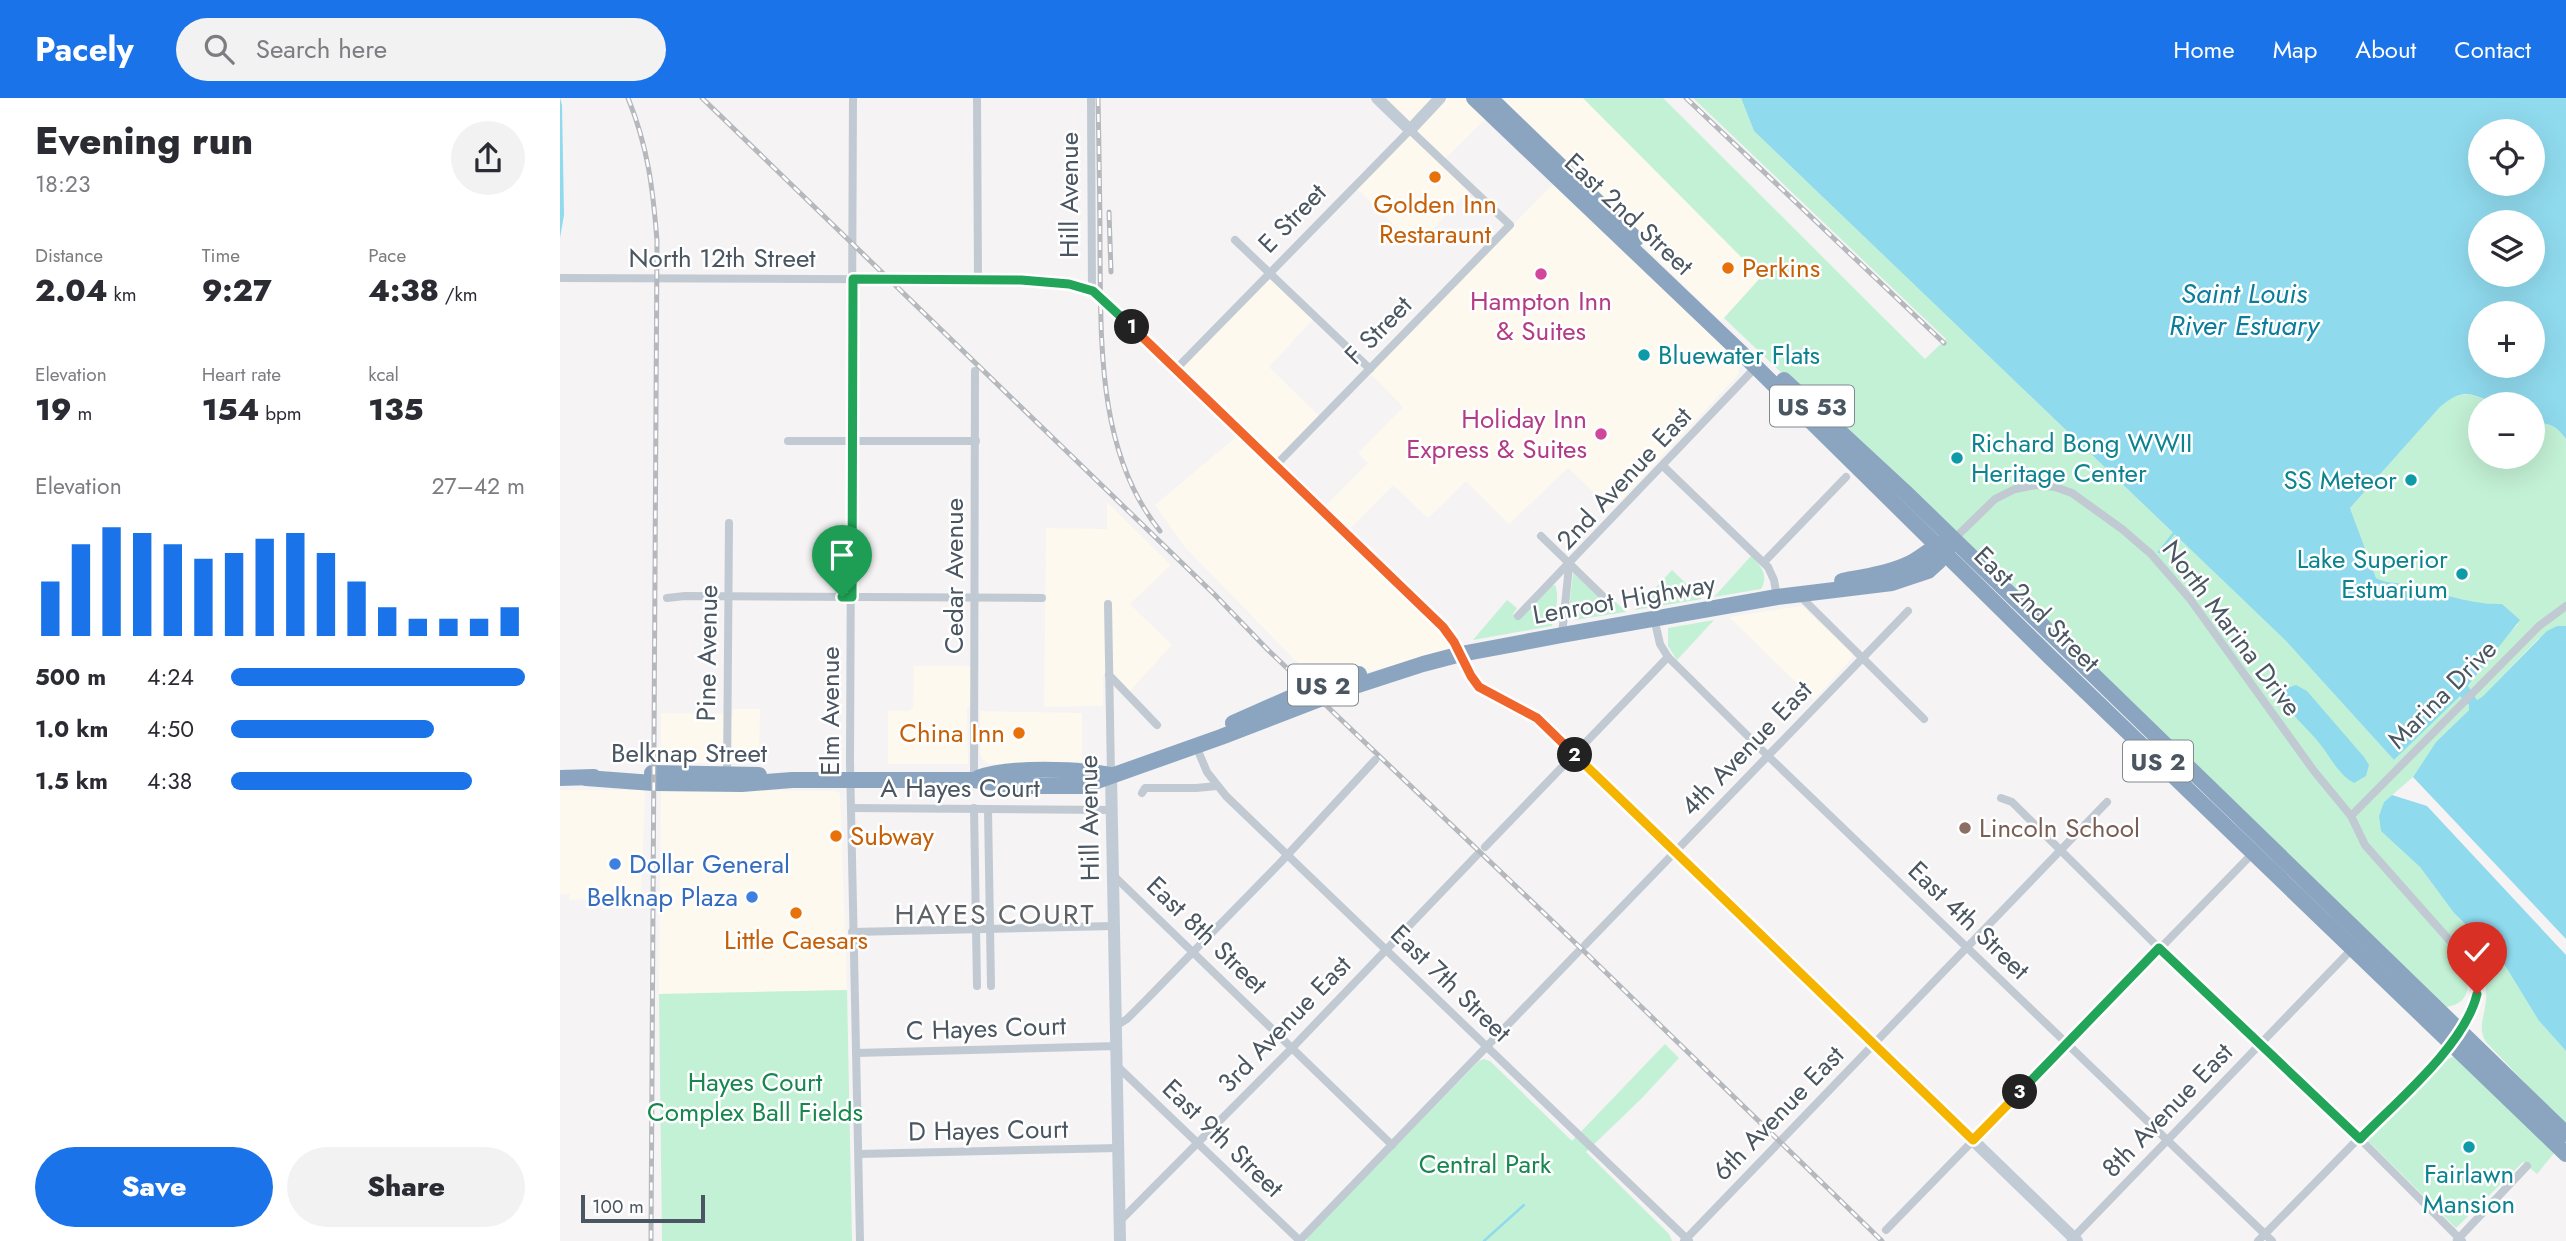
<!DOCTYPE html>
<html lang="en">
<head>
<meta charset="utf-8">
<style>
	:root { --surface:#fff; --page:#f2f2f3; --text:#2b2b33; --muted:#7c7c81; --accent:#1a73e8 }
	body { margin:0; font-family:Jost,sans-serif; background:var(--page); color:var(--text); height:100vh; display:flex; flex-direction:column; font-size:26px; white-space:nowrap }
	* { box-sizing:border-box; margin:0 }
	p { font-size:23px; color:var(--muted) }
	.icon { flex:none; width:38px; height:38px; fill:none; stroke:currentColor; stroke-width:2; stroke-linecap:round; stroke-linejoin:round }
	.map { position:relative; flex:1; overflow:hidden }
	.side { display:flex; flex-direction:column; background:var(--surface); width:560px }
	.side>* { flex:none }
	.fabs { position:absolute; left:1908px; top:21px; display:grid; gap:14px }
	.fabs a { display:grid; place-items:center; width:77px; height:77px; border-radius:50%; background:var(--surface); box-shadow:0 7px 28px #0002; font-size:35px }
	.scale { position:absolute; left:21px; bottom:18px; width:124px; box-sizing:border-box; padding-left:7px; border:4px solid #4a5661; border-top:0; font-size:19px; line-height:24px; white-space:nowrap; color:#4a5661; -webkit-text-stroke:5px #fff; paint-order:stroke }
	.pin { position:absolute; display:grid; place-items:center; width:60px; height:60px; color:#fff; margin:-72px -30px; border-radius:50% 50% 50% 0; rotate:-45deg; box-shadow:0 0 7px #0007 }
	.pin .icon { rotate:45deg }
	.km { position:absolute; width:35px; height:35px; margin:-18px; border-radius:50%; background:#222; color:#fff; font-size:19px; line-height:35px; text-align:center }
	.round { display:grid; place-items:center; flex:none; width:74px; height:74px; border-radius:37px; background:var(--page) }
	.head { display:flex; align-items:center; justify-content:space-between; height:119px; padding:0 35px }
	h1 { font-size:38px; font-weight:800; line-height:52px }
	.metrics { display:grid; grid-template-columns:repeat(3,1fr); gap:10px; height:119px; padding:7px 35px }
	.metrics div { display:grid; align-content:center }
	.metrics b { font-size:30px; font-weight:800 }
	.metrics small { font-size:19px; font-weight:400 }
	.metrics p { font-size:19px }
	.chart { height:196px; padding:14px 35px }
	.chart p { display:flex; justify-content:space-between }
	.chart svg { width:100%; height:126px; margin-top:7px; stroke:var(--accent); stroke-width:6 }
	.primary-button { display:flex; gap:14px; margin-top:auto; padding:14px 35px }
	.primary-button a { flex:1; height:80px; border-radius:42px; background:var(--accent); color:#fff; font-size:28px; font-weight:800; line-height:80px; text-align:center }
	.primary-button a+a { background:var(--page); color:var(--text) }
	ul { padding:0 35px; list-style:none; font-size:23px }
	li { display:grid; grid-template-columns:112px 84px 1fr; align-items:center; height:52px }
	li i { height:18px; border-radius:9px; background:var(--accent) }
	header { display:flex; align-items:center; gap:42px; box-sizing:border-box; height:98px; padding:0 35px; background:var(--accent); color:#fff }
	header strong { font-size:33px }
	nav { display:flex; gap:38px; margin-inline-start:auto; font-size:24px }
	.search { width:490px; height:63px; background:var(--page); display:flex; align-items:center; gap:18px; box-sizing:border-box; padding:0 24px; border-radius:38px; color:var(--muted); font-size:26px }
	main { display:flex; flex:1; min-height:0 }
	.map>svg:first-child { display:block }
</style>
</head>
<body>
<header>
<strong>Pacely</strong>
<div class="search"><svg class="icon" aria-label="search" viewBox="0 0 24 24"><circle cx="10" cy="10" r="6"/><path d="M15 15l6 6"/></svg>Search here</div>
<nav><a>Home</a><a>Map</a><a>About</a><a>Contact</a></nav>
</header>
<main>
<section class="side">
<div class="head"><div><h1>Evening run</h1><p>18:23</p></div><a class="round"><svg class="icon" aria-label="share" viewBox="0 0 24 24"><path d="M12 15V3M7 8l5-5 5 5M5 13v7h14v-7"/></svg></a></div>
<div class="metrics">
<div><p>Distance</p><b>2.04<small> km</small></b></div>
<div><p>Time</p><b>9:27</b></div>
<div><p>Pace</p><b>4:38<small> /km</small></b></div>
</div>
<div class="metrics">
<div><p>Elevation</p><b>19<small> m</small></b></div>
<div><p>Heart rate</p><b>154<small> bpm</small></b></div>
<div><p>kcal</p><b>135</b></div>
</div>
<div class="chart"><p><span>Elevation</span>27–42 m</p>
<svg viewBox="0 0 160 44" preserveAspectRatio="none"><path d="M5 44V25M15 44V12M25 44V6M35 44V8M45 44V12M55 44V17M65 44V15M75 44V10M85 44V8M95 44V15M105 44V25M115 44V34M125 44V38M135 44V38M145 44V38M155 44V34"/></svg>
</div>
<ul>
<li><b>500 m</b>4:24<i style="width:100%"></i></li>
<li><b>1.0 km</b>4:50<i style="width:69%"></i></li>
<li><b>1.5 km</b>4:38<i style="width:82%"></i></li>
</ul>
<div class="primary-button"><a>Save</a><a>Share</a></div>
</section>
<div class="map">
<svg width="2006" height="1143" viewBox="0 0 2006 1143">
	<rect width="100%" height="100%" fill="#f5f3f3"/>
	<g fill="#fdf9ef">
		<polygon points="817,0 910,0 926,20 883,63 911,91 856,149 795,89 849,32"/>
		<polygon points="930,0 1023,0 1202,179 1161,223"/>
		<polygon points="994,85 1180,265 1178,277 1061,402 1049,409 1008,370 949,426 906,383 868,420 833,387 790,431 765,408 808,365 798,355 843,309 809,274"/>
		<polygon points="710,175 754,220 709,269 761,320 717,367 883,529 882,542 894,543 901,556 852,562 782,581 762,590 624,448 595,407 682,334 616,271"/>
		<polygon points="547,404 611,467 570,506 612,547 569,594 554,577 543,577 543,608 484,609 486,430 547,431"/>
		<polygon points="1242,508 1292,555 1293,559 1254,602 1169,519"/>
		<polygon points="354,568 411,568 411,607 407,611 408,666 328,666 328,613 348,613 353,610"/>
		<polygon points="173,611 200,611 199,665 101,665 101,615 173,616"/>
		<polygon points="420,613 522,615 522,663 487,666 429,666 422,661 420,655"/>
		<polygon points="101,691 274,693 280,695 287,892 99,896"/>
		<polygon points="0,692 85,692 81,800 10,802 9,796 0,796"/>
	</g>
	<g fill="#c3f1d5">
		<path d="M1023,0H1103L1365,261L1386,241L1133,0H1181L1194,33L1725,542L1834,662L1900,597L1909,607V612L1876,644L1853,679L1824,704L1821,732L1860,769L1894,815L1941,861L1979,923L2006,953V1028L1926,944C1917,929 1925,918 1926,902C1928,881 1918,868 1906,852L1897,860C1911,877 1915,906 1885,909L1164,220L1201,179Z"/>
		<path d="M1909,296L1940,306H1920V359H1972V326C1990,324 1995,327 2006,341V528L1978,541L1922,599L1917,602L1908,589C1925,568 1939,545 1958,526L1942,506C1908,507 1876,493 1843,486C1833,484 1825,485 1816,480L1790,410L1880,309L1893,298Z"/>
		<path d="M1191,458C1201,468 1209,477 1201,491L1154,499Z"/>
		<polygon points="1112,472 1142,501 1075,512"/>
		<polygon points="1013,475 1048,507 1054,502 1066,514 1015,522 1009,511"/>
		<path d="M995,487C1000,499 995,516 992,528L913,542L947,502L957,510L953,516L959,521L990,488Z"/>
		<polygon points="1154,522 1117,562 1108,548 1108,530"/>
		<polygon points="287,892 292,1143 102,1143 99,896"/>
		<polygon points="1105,946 1119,960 1082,1000 1026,1054 1109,1136 1112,1143 747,1143 746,1140 919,963 924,961 930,963 1012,1043"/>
		<polygon points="1893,959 1899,961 1995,1054 1977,1076 1963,1064 1896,1130 1808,1043 1810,1037 1885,962"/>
	</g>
	<g fill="#90daee" fill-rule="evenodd">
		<polygon points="0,0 2,7 4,117 0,140"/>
		<path d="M1181,0H2006V341C1995,327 1990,324 1972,326V306C1963,306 1953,308 1943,306C1914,302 1909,284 1880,309L1790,410L1816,480C1825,485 1833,484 1843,486C1876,493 1909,507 1942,506L1960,522L1908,588L1917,602L1922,599L1987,533L1997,528H2006V841L1853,679L1876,644L1909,612V607L1900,598L1834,662L1725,542L1194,33ZM1920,33H1972V86H1920ZM1920,124H1972V177H1920ZM1920,215H1972V268H1920Z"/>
		<path d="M1736,587L1747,593L1804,659L1809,667L1806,678L1794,685C1777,675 1772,661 1760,646C1747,629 1730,618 1721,597L1727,590Z"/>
		<polygon points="1832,697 1867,708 2006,857 2006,953 1979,923 1941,861 1894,815 1860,769 1821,733 1819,718 1824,704"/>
	</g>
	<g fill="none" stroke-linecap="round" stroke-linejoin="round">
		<g stroke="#90daee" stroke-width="2.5">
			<polyline points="1599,454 1614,435"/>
			<polyline points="924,1143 964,1107"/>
		</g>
		<g stroke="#c1cad2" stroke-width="8">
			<polyline points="293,0 290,664 300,1143"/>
			<polyline points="417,0 418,183"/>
			<polyline points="531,0 532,193"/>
			<polyline points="675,142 810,271"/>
			<polyline points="0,180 469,182 509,186 532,193 883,529 901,556"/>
			<polyline points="616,271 850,32 950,127 716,367"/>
			<polyline points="228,343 416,343"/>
			<polyline points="1103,368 1208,469 1214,482 1217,499"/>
			<polyline points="981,438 1050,505"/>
			<path d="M1393,442L1435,401L1455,391L1477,387L1495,389L1512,395L1562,431L1591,456L1630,501L1754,673L1791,718L1805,747L1914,870C1924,892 1912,916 1900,935"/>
			<polyline points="1204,464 1286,379"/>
			<polyline points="1239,497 1364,621"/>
			<polyline points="107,500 125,498 482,500"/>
			<polyline points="548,506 551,677"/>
			<polyline points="958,518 1196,269"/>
			<polyline points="1094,520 1100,546 1108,559 1207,657 1712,1143"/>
			<polyline points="1002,537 1009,468"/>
			<polyline points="549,577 597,627"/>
			<polyline points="636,648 647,674 666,698 1129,1143"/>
			<polyline points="167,678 169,425"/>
			<polyline points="414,682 415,273"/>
			<polyline points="582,695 585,690 636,690 657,688"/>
			<polyline points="1441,700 1452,704 1599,850 1800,1041 1902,1143"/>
			<polyline points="291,710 551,712"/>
			<polyline points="414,710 417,888"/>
			<polyline points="428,711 431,888"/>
			<polyline points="1791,718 1979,528 2006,508"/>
			<polyline points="925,749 1108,559"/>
			<polyline points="552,776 832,1047"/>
			<polyline points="292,834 553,828"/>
			<polyline points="1025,847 1348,513"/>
			<polyline points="556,928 567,921 587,901 720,765 815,662"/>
			<polyline points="296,955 557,948"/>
			<polyline points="557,968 740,1143"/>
			<polyline points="299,1056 558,1050"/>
			<polyline points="560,1123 733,949 917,757"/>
			<polyline points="1326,1132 1693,755"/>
			<polyline points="1511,1142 1793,850"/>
			<polyline points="1897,1142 1967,1068"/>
			<polyline points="739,1143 1018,854"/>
			<polyline points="1124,1143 1547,704"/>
			<polyline points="1698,1143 1892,945"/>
		</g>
		<g stroke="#c1cbd6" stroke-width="12">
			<polyline points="817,0 850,32 880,0"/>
			<polyline points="901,556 911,578 919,589 977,620 1517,1143"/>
			<polyline points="551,677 560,1143"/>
		</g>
		<g stroke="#8ba5c1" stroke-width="16">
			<polyline points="914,0 1196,269 1489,558 2006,1056"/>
			<polyline points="930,0 1076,141"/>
			<polyline points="1224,282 1345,394 2006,1036"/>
			<path d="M1282,483C1303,479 1326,476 1346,467C1360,462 1369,450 1384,445"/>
			<polyline points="673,625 750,591 799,576"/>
			<polyline points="92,675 199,677"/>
			<polyline points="0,680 34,679"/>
			<polyline points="26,680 93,685 182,686 232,682 414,682 457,688 523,688 661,639 783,592 863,566 901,556 1002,537 1217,499 1332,485 1368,473 1379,463 1390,447"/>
			<path d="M418,680C448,668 519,671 551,677"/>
		</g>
		<defs>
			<g id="rail">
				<path d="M68,0C88,49 93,91 97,143L91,1143"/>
				<polyline points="142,0 655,497 708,552 1029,858 1322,1143"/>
				<path d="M538,0C539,52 540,104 540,155C541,248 538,356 600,433"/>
				<polyline points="1126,0 1384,245"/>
				<polyline points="549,114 551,174"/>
			</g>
		</defs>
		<use href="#rail" stroke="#b5b8bd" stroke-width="5"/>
		<use href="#rail" stroke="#fff" stroke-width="2.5" stroke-dasharray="8" stroke-linecap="butt"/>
	</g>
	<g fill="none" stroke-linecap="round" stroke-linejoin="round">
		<defs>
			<polyline id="split-1" points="282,499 292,499 293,181 461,182 509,186 533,193 572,229"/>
			<polyline id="split-2" points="572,229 883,529 894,544 911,578 919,589 977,620 1015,657"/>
			<polyline id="split-3" points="1015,657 1413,1042 1460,994"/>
			<path id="split-4" d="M1460,994L1599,850L1800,1041C1836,1004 1905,947 1917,896"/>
		</defs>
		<use href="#split-1" stroke="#fff" stroke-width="14"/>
		<use href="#split-2" stroke="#fff" stroke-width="14"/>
		<use href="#split-3" stroke="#fff" stroke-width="14"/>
		<use href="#split-4" stroke="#fff" stroke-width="14"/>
		<use href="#split-1" stroke="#22a559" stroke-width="9"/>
		<use href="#split-2" stroke="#f0652b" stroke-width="9"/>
		<use href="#split-3" stroke="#f5b400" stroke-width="9"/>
		<use href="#split-4" stroke="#22a559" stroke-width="9"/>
	</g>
	<g fill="#e8710a" stroke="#fff" stroke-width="2.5">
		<circle cx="875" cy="79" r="7"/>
		<circle cx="1168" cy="170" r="7"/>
		<circle cx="459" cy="635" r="7"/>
		<circle cx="276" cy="738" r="7"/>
		<circle cx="236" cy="815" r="7"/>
	</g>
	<g fill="#d1479c" stroke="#fff" stroke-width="2.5">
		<circle cx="981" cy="176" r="7"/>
		<circle cx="1041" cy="336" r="7"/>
	</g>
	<g fill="#0f9aa8" stroke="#fff" stroke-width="2.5">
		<circle cx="1084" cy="257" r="7"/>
		<circle cx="1397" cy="360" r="7"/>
		<circle cx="1851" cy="382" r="7"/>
		<circle cx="1902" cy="476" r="7"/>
		<circle cx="1909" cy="1049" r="7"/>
	</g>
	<circle fill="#8d6e63" stroke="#fff" stroke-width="2.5" cx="1405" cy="730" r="7"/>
	<g fill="#3f7fe0" stroke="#fff" stroke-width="2.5">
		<circle cx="55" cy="766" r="7"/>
		<circle cx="192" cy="799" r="7"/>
	</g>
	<g text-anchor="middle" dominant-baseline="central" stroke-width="5" stroke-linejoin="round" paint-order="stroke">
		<g fill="#fff" stroke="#808990" stroke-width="2">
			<rect x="1210" y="287.5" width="84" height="41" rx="5"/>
			<rect x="728" y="566.5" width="70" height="41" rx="5"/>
			<rect x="1563" y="642.5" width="70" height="41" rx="5"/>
		</g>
		<g font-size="24" font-weight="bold" fill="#4a5661">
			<text x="1252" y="308">US 53</text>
			<text x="763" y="587">US 2</text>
			<text x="1598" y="663">US 2</text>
		</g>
		<g font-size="26" fill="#4a5661" stroke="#fff">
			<text transform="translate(509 97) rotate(-90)">Hill Avenue</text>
			<text transform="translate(1069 116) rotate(43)">East 2nd Street</text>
			<text transform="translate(732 120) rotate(-46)">E Street</text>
			<text x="162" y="160">North 12th Street</text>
			<text transform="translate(818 232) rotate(-46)">F Street</text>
			<text transform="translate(1064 380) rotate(-47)">2nd Avenue East</text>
			<text transform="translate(394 478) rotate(-90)">Cedar Avenue</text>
			<text transform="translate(1064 501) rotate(-10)">Lenroot Highway</text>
			<text transform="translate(1477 511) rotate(45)">East 2nd Street</text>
			<text transform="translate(1672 530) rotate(53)">North Marina Drive</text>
			<text transform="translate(147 555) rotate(-89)">Pine Avenue</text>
			<text transform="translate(1882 596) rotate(-45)">Marina Drive</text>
			<text transform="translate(270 613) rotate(-90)">Elm Avenue</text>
			<text transform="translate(1186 650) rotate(-46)">4th Avenue East</text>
			<text x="129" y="655">Belknap Street</text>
			<text x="400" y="690">A Hayes Court</text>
			<text transform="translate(529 720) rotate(-91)">Hill Avenue</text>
			<text transform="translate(1409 822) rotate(44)">East 4th Street</text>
			<text transform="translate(647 837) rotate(44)">East 8th Street</text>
			<text transform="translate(891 885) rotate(44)">East 7th Street</text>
			<text transform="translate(724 926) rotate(-46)">3rd Avenue East</text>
			<text transform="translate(426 930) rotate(-2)">C Hayes Court</text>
			<text transform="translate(1607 1012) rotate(-46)">8th Avenue East</text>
			<text transform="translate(1218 1015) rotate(-46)">6th Avenue East</text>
			<text transform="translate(428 1032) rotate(-1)">D Hayes Court</text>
			<text transform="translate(663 1040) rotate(44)">East 9th Street</text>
		</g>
		<g font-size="26" fill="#c56008" stroke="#fff">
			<text x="875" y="106">Golden Inn<tspan x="875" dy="30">Restaraunt</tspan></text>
			<text x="1182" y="170" text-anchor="start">Perkins</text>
			<text x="445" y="635" text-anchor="end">China Inn</text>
			<text x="290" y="738" text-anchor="start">Subway</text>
			<text x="236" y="842">Little Caesars</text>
		</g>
		<g font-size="26" fill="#b23c85" stroke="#fff">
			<text x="981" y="203">Hampton Inn<tspan x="981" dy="30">&amp; Suites</tspan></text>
			<text x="1027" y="321" text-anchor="end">Holiday Inn<tspan x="1027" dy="30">Express &amp; Suites</tspan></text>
		</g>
		<g font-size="26" fill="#0d838f" stroke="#fff" text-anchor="start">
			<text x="1098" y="257">Bluewater Flats</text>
			<text x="1411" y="345">Richard Bong WWII<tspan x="1411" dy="30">Heritage Center</tspan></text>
			<text x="1837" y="382" text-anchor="end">SS Meteor</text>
			<text x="1888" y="461" text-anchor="end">Lake Superior<tspan x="1888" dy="30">Estuarium</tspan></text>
			<text x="1909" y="1076" text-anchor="middle">Fairlawn<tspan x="1909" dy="30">Mansion</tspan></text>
		</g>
		<g font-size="26" fill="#785e54" stroke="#fff" text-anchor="start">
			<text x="1419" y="730">Lincoln School</text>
		</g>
		<g font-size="26" fill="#366cbe" stroke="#fff" text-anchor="start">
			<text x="69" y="766">Dollar General</text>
			<text x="178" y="799" text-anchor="end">Belknap Plaza</text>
		</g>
		<g font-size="26" fill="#17864f" stroke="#fff">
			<text x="195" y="984">Hayes Court<tspan x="195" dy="30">Complex Ball Fields</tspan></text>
			<text x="925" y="1066">Central Park</text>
		</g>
		<g font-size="28" font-style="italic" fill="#0c7c9b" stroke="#fff">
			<text x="1684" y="195">Saint Louis<tspan x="1684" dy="32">River Estuary</tspan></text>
		</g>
		<g font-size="28" letter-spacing="2" fill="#5f6368" stroke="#fff">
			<text x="435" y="816">HAYES COURT</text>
		</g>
	</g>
</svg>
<div class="fabs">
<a><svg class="icon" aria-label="locate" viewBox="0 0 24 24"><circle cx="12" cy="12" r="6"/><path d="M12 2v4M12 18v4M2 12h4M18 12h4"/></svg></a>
<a><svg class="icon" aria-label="layers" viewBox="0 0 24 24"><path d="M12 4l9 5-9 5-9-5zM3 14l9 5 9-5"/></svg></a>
<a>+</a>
<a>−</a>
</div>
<div class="scale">100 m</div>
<div class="pin" style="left:282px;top:499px;background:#1e9e55"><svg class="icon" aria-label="arrive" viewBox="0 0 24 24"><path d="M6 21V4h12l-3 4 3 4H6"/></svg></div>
<div class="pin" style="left:1917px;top:896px;background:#d93025"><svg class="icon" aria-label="check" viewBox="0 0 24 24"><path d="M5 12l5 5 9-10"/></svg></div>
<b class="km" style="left:572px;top:229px">1</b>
<b class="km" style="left:1015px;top:657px">2</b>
<b class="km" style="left:1460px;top:994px">3</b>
</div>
</main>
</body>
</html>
